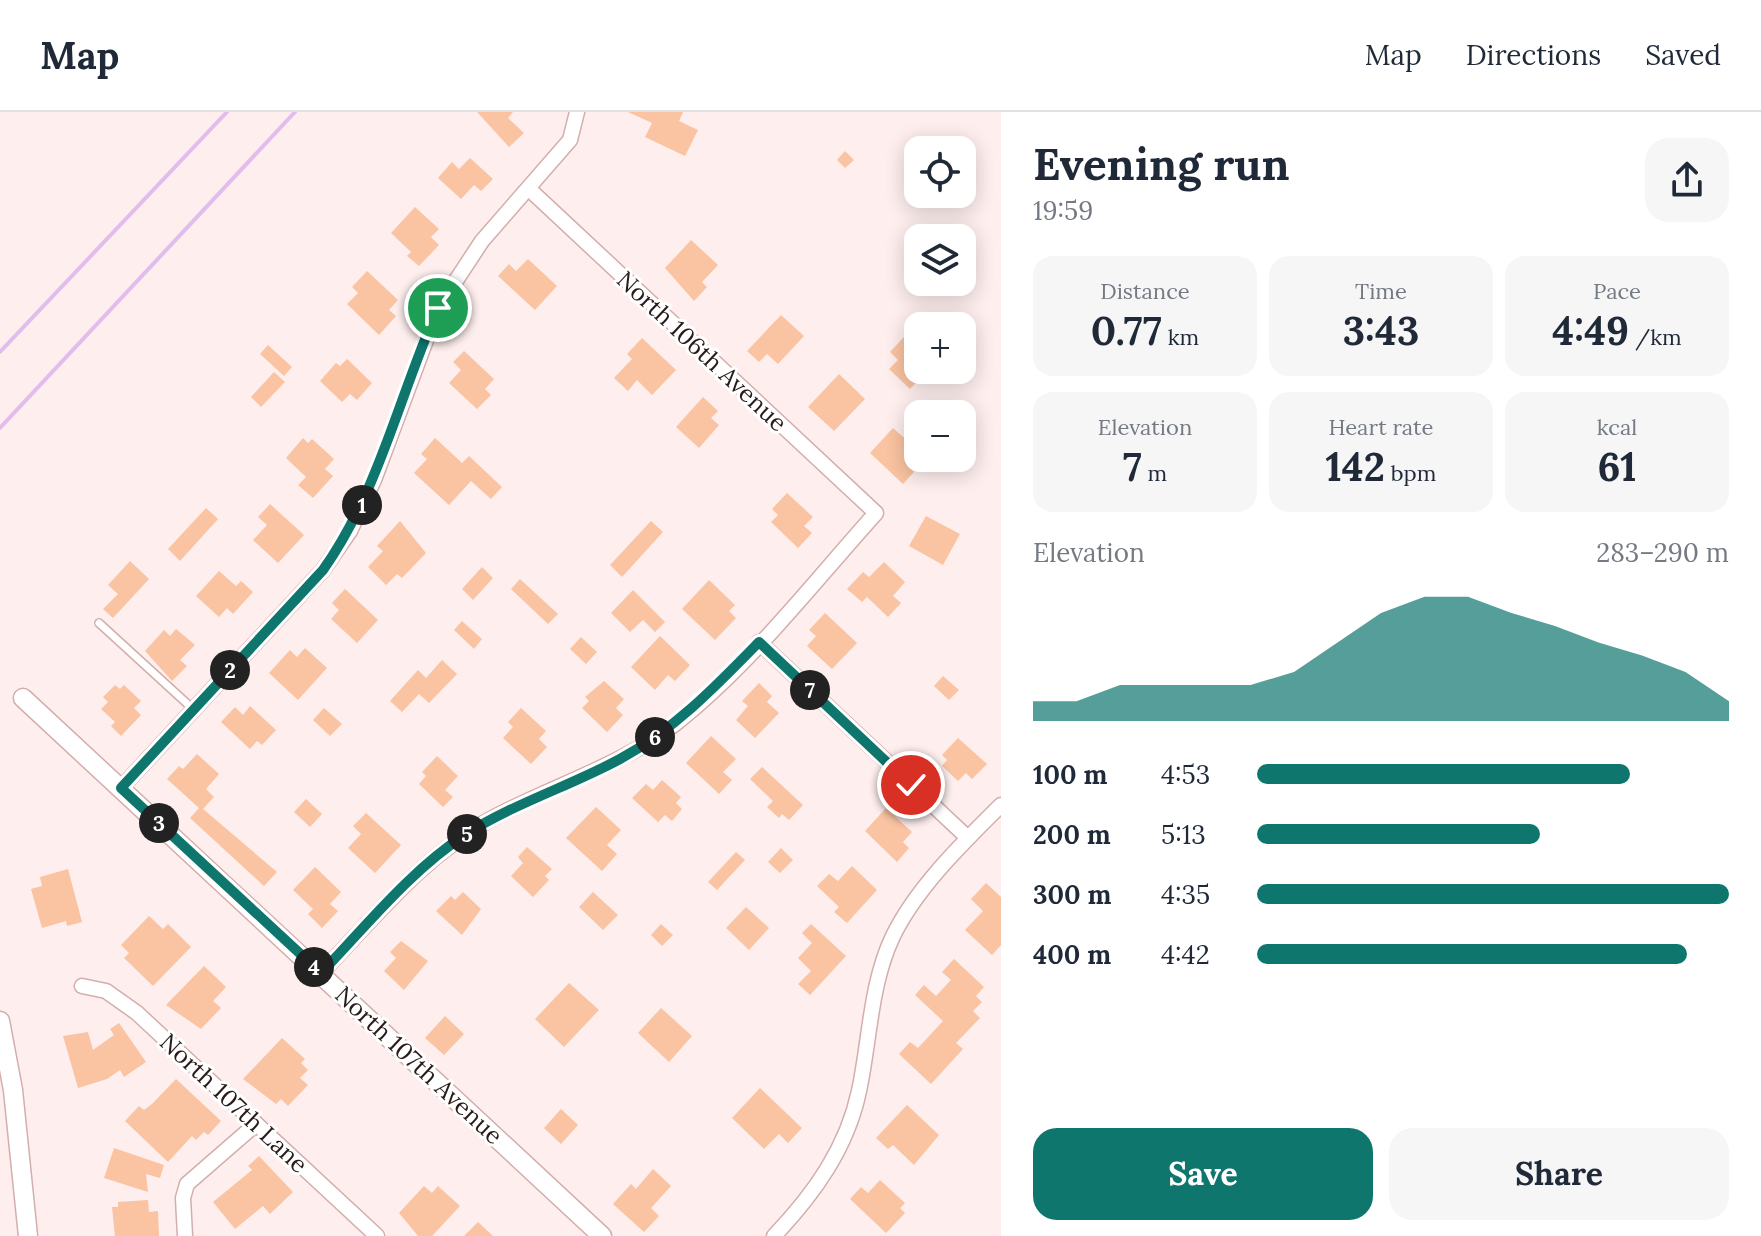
<!DOCTYPE html>
<html lang="en">
<head>
<meta charset="utf-8">
<style>
	:root { --surface:#fff; --page:#f6f6f7; --text:#1f2937; --muted:#747a83; --line:#e0e1e3; --accent:#0f766e }
	body { margin:0; font-family:Lora,serif; background:var(--page); color:var(--text); height:100vh; display:flex; flex-direction:column; font-size:30px; white-space:nowrap }
	* { box-sizing:border-box; margin:0 }
	p { font-size:26px; color:var(--muted) }
	.icon { flex:none; width:44px; height:44px; fill:none; stroke:currentColor; stroke-width:2; stroke-linecap:round; stroke-linejoin:round }
	.map { position:relative; flex:1; overflow:hidden }
	.side { display:flex; flex-direction:column; background:var(--surface); width:760px }
	.side>* { flex:none }
	.tools { position:absolute; left:904px; top:24px; display:grid; gap:16px }
	.tools a { display:grid; place-items:center; width:72px; height:72px; border-radius:16px; background:var(--surface); box-shadow:0 4px 20px #0003; font-size:40px }
	.pin { position:absolute; display:grid; place-items:center; width:68px; height:68px; color:#fff; margin:-34px; border:4px solid #fff; border-radius:50%; box-shadow:0 2px 8px #0007 }
	.km { position:absolute; width:40px; height:40px; margin:-20px; border-radius:50%; background:#222; color:#fff; font-size:22px; line-height:40px; text-align:center }
	.round { display:grid; place-items:center; flex:none; width:84px; height:84px; border-radius:24px; background:var(--page) }
	.headline { display:flex; align-items:center; justify-content:space-between; height:136px; padding:0 32px }
	h1 { font-size:44px; font-weight:700; line-height:60px }
	.metrics { display:grid; grid-template-columns:repeat(3,1fr); gap:12px; height:136px; padding:8px 32px }
	.metrics div { display:grid; align-content:center; border-radius:20px; background:var(--page); text-align:center }
	.metrics b { font-size:40px; font-weight:700 }
	.metrics small { font-size:22px; font-weight:400 }
	.metrics p { font-size:22px }
	.chart { height:224px; padding:16px 32px }
	.chart p { display:flex; justify-content:space-between }
	.chart svg { width:100%; height:144px; margin-top:8px; fill:var(--accent); opacity:.7 }
	.button { display:flex; gap:16px; margin-top:auto; padding:16px 32px }
	.button a { flex:1; height:92px; border-radius:24px; background:var(--accent); color:#fff; font-size:32px; font-weight:700; line-height:92px; text-align:center }
	.button a+a { background:var(--page); color:var(--text) }
	ul { padding:0 32px; list-style:none; font-size:26px }
	li { display:grid; grid-template-columns:128px 96px 1fr; align-items:center; height:60px }
	li i { height:20px; border-radius:10px; background:var(--accent) }
	header { display:flex; align-items:center; gap:48px; box-sizing:border-box; height:112px; padding:0 40px; background:var(--surface); border-bottom:2px solid var(--line) }
	header strong { font-size:38px }
	nav { display:flex; gap:44px; margin-inline-start:auto; font-size:28px }
	main { display:flex; flex:1; min-height:0 }
	.map>svg:first-child { display:block }
</style>
</head>
<body>
<header>
<strong>Map</strong>
<nav><a>Map</a><a>Directions</a><a>Saved</a></nav>
</header>
<main>
<div class="map">
<svg width="1001" height="1124" viewBox="0 0 1001 1124">
	<rect width="100%" height="100%" fill="#feefee"/>
	<g fill="none" stroke-linecap="round" stroke-linejoin="round">
		<g stroke="#e1bdee" stroke-width="4">
			<polyline points="0,240 227,0"/>
			<polyline points="0,316 295,0"/>
		</g>
	</g>
	<g fill="#fac3a1">
		<polygon points="477,0 513,0 508,6 524,21 509,35"/>
		<polygon points="628,0 683,0 679,9 698,18 685,44 645,25 652,11"/>
		<polygon points="845,39 854,48 845,56 837,48"/>
		<polygon points="470,46 493,67 481,79 474,73 461,87 438,66 452,50 459,57"/>
		<polygon points="415,95 439,117 431,125 439,133 419,154 407,144 411,140 391,121"/>
		<polygon points="691,128 718,153 702,170 707,175 694,189 665,156"/>
		<polygon points="528,147 557,174 535,198 498,164 509,152 516,159"/>
		<polygon points="367,159 398,188 389,198 396,204 379,223 347,192 358,181 352,175"/>
		<polygon points="781,203 804,224 778,252 767,242 759,250 747,239"/>
		<polygon points="918,210 918,258 928,258 910,277 889,257 898,248 890,240"/>
		<polygon points="642,226 676,258 652,283 637,268 628,279 614,266 632,247 627,242"/>
		<polygon points="268,233 292,255 284,264 260,242"/>
		<polygon points="464,239 494,267 485,277 491,283 477,297 449,271 461,258 453,250"/>
		<polygon points="347,247 372,271 357,288 350,282 342,290 320,269 336,251 340,254"/>
		<polygon points="274,260 285,270 261,295 251,285"/>
		<polygon points="839,262 865,287 834,319 808,295"/>
		<polygon points="703,285 718,299 711,306 719,313 699,336 676,315"/>
		<polygon points="893,316 909,330 918,321 918,348 910,356 914,360 903,372 870,341"/>
		<polygon points="303,326 308,331 312,327 334,347 325,357 333,364 313,386 298,373 306,365 286,346"/>
		<polygon points="435,326 462,351 469,344 502,375 491,387 471,369 449,393 414,361 427,347 421,342"/>
		<polygon points="787,381 813,405 804,414 812,421 798,436 771,410 778,403 772,397"/>
		<polygon points="270,392 304,423 278,451 253,428 267,413 258,405"/>
		<polygon points="206,396 218,407 180,449 168,437"/>
		<polygon points="926,404 960,422 943,453 909,434"/>
		<polygon points="400,409 426,441 402,466 397,462 386,473 368,455 383,439 377,434"/>
		<polygon points="651,409 663,420 622,465 610,453"/>
		<polygon points="130,449 149,467 113,506 103,497 118,482 108,473"/>
		<polygon points="884,450 905,470 893,484 901,491 888,505 867,485 862,490 847,477 863,460 869,465"/>
		<polygon points="482,455 493,466 473,488 462,477"/>
		<polygon points="219,459 236,474 241,469 253,480 233,502 227,496 219,505 196,484"/>
		<polygon points="520,467 558,502 548,512 511,477"/>
		<polygon points="709,468 735,493 729,499 736,506 715,528 682,497"/>
		<polygon points="345,477 378,508 357,531 331,507 339,498 332,491"/>
		<polygon points="633,478 665,510 655,520 643,508 630,520 611,501"/>
		<polygon points="825,501 857,531 832,557 807,534 816,524 809,518"/>
		<polygon points="462,509 482,527 474,537 454,518"/>
		<polygon points="176,517 195,533 180,548 187,554 172,569 145,539 164,518 170,524"/>
		<polygon points="660,524 690,553 675,569 668,563 655,578 631,555"/>
		<polygon points="581,525 597,540 586,552 570,537"/>
		<polygon points="305,536 327,556 298,588 269,561 290,538 297,545"/>
		<polygon points="442,548 457,562 429,591 419,582 402,600 390,589 418,558 426,566"/>
		<polygon points="943,564 959,578 949,588 934,574"/>
		<polygon points="604,569 624,587 616,596 623,603 607,620 582,596 589,589 585,585"/>
		<polygon points="759,571 772,584 767,590 779,601 755,626 736,608 748,594 742,589"/>
		<polygon points="115,573 120,577 124,573 141,589 134,596 141,603 121,624 111,614 115,610 101,597 108,590 103,585"/>
		<polygon points="250,594 276,618 262,633 257,629 250,637 221,610 235,595 243,603"/>
		<polygon points="324,596 342,612 330,624 313,608"/>
		<polygon points="521,596 546,619 539,627 547,635 531,652 503,626 513,615 508,610"/>
		<polygon points="711,624 736,647 723,660 732,668 719,682 686,651"/>
		<polygon points="958,626 987,652 972,667 966,661 958,669 942,654 947,648 942,643"/>
		<polygon points="197,642 219,662 206,677 214,685 203,697 277,760 264,774 190,706 199,696 167,667 179,654 183,657"/>
		<polygon points="437,644 458,664 445,678 453,685 443,695 419,672 426,664 422,660"/>
		<polygon points="762,655 803,693 789,708 782,702 779,706 767,695 773,689 750,667"/>
		<polygon points="662,668 681,685 676,691 682,697 672,709 665,703 658,710 632,686 646,672 653,678"/>
		<polygon points="306,687 322,702 310,715 294,700"/>
		<polygon points="596,695 621,718 607,733 617,742 602,759 566,726"/>
		<polygon points="886,696 912,720 903,730 909,736 897,750 865,719"/>
		<polygon points="366,701 401,733 375,761 348,736 361,722 353,714"/>
		<polygon points="527,735 552,757 545,764 549,768 533,785 511,764 523,751 518,745"/>
		<polygon points="781,736 793,748 780,761 768,750"/>
		<polygon points="736,740 745,748 717,778 708,770"/>
		<polygon points="852,754 877,778 847,811 834,800 839,795 817,774 829,762 838,769"/>
		<polygon points="315,755 341,780 330,792 338,799 322,816 308,802 313,797 293,778"/>
		<polygon points="68,757 82,810 67,814 66,809 42,816 31,777 42,774 40,765"/>
		<polygon points="986,771 1001,785 1001,833 992,843 965,818 983,799 971,787"/>
		<polygon points="463,780 481,797 462,823 436,799 451,784 455,788"/>
		<polygon points="593,780 618,803 603,818 579,795"/>
		<polygon points="746,795 769,816 749,838 726,816"/>
		<polygon points="149,804 163,817 168,812 191,835 153,874 124,846 129,841 121,833"/>
		<polygon points="661,812 673,823 662,834 651,823"/>
		<polygon points="811,812 846,844 810,883 798,872 811,859 798,846 812,831 802,821"/>
		<polygon points="401,829 428,849 404,878 384,859 396,846 390,840"/>
		<polygon points="954,847 984,875 976,884 982,890 973,899 980,906 956,931 963,937 931,972 899,942 910,930 918,936 943,909 915,883 924,873 936,884 951,868 942,860"/>
		<polygon points="204,854 226,875 213,889 221,896 201,917 166,893"/>
		<polygon points="569,871 599,898 564,935 535,907"/>
		<polygon points="661,896 692,924 669,950 638,921"/>
		<polygon points="445,904 464,922 444,943 425,926"/>
		<polygon points="119,911 146,950 124,965 120,958 107,967 78,976 63,924 88,920 93,938 114,923 110,917"/>
		<polygon points="282,926 305,947 301,951 308,958 300,966 308,973 288,994 281,987 276,992 243,967"/>
		<polygon points="176,967 221,1009 208,1023 204,1020 196,1028 192,1024 168,1050 125,1009 139,994 144,998 152,992"/>
		<polygon points="760,976 802,1016 788,1031 779,1022 764,1037 732,1006"/>
		<polygon points="907,993 939,1023 914,1053 893,1033 888,1037 876,1026"/>
		<polygon points="561,997 578,1013 561,1032 544,1016"/>
		<polygon points="114,1036 164,1053 160,1066 146,1062 148,1080 104,1066"/>
		<polygon points="259,1044 293,1080 270,1102 263,1094 235,1117 213,1090 252,1058 248,1054"/>
		<polygon points="653,1057 671,1074 651,1096 659,1104 644,1120 613,1092 631,1072 636,1077"/>
		<polygon points="880,1068 905,1091 900,1096 905,1101 886,1121 850,1087 861,1075 868,1081"/>
		<polygon points="424,1074 432,1081 438,1074 460,1094 432,1124 418,1124 399,1101"/>
		<polygon points="148,1088 149,1100 158,1099 159,1124 115,1124 112,1095 118,1095 118,1090"/>
		<polygon points="478,1110 493,1124 464,1124"/>
	</g>
	<g fill="none" stroke-linecap="round" stroke-linejoin="round">
		<defs>
			<polyline id="lane" points="99,511 193,597"/>
			<g id="street">
				<polyline points="759,530 968,726"/>
				<polyline points="121,676 323,458 350,419 374,368 438,196 482,129 570,28 577,0"/>
				<path d="M321,861C374,806 423,744 491,707C552,674 619,655 675,612C750,553 812,472 876,401L529,77"/>
				<polyline points="82,874 106,879 137,901 377,1124"/>
				<polyline points="185,1124 183,1086 187,1072 256,1012"/>
				<path d="M774,1124C814,1082 847,1036 859,979C870,928 870,872 893,824C917,775 962,732 1001,693"/>
			</g>
			<g id="secondary">
				<polyline points="23,586 602,1124"/>
				<polyline points="0,909 13,978 28,1124"/>
			</g>
		</defs>
		<use href="#lane" stroke="#d2aead" stroke-width="10"/>
		<use href="#street" stroke="#d2aead" stroke-width="17"/>
		<use href="#secondary" stroke="#d2aead" stroke-width="21"/>
		<use href="#lane" stroke="#fff" stroke-width="7"/>
		<use href="#street" stroke="#fff" stroke-width="14"/>
		<use href="#secondary" stroke="#fff" stroke-width="18"/>
	</g>
	<g fill="none" stroke-linecap="round" stroke-linejoin="round">
		<defs>
			<path id="route" d="M438,196C399,284 379,379 323,458L121,676L321,861C367,813 410,759 466,722C515,691 570,674 620,647C675,617 716,574 759,530L911,673"/>
		</defs>
		<use href="#route" stroke="#fff" stroke-width="16"/>
		<use href="#route" stroke="#0f766e" stroke-width="10"/>
	</g>
	<g text-anchor="middle" dominant-baseline="central" stroke-width="6" stroke-linejoin="round" paint-order="stroke">
		<g font-size="24" fill="#281b1a" stroke="#fff">
			<text transform="translate(702 239) rotate(43)">North 106th Avenue</text>
			<text transform="translate(419 953) rotate(43)">North 107th Avenue</text>
			<text transform="translate(234 991) rotate(43)">North 107th Lane</text>
		</g>
	</g>
</svg>
<div class="tools">
<a><svg class="icon" aria-label="locate" viewBox="0 0 24 24"><circle cx="12" cy="12" r="6"/><path d="M12 2v4M12 18v4M2 12h4M18 12h4"/></svg></a>
<a><svg class="icon" aria-label="layers" viewBox="0 0 24 24"><path d="M12 4l9 5-9 5-9-5zM3 14l9 5 9-5"/></svg></a>
<a>+</a>
<a>−</a>
</div>
<div class="pin" style="left:438px;top:196px;background:#1e9e55"><svg class="icon" aria-label="arrive" viewBox="0 0 24 24"><path d="M6 21V4h12l-3 4 3 4H6"/></svg></div>
<div class="pin" style="left:911px;top:673px;background:#d93025"><svg class="icon" aria-label="check" viewBox="0 0 24 24"><path d="M5 12l5 5 9-10"/></svg></div>
<b class="km" style="left:362px;top:393px">1</b>
<b class="km" style="left:230px;top:558px">2</b>
<b class="km" style="left:159px;top:711px">3</b>
<b class="km" style="left:314px;top:855px">4</b>
<b class="km" style="left:467px;top:722px">5</b>
<b class="km" style="left:655px;top:625px">6</b>
<b class="km" style="left:810px;top:578px">7</b>
</div>
<section class="side">
<div class="headline"><div><h1>Evening run</h1><p>19:59</p></div><a class="round"><svg class="icon" aria-label="share" viewBox="0 0 24 24"><path d="M12 15V3M7 8l5-5 5 5M5 13v7h14v-7"/></svg></a></div>
<div class="metrics">
<div><p>Distance</p><b>0.77<small> km</small></b></div>
<div><p>Time</p><b>3:43</b></div>
<div><p>Pace</p><b>4:49<small> /km</small></b></div>
</div>
<div class="metrics">
<div><p>Elevation</p><b>7<small> m</small></b></div>
<div><p>Heart rate</p><b>142<small> bpm</small></b></div>
<div><p>kcal</p><b>61</b></div>
</div>
<div class="chart"><p><span>Elevation</span>283–290 m</p>
<svg viewBox="0 0 160 44" preserveAspectRatio="none"><path d="M0 44V38L10 38L20 33L30 33L40 33L50 33L60 29L70 20L80 11L90 6L100 6L110 11L120 15L130 20L140 24L150 29L160 38V44z"/></svg>
</div>
<ul>
<li><b>100 m</b>4:53<i style="width:79%"></i></li>
<li><b>200 m</b>5:13<i style="width:60%"></i></li>
<li><b>300 m</b>4:35<i style="width:100%"></i></li>
<li><b>400 m</b>4:42<i style="width:91%"></i></li>
</ul>
<div class="button"><a>Save</a><a>Share</a></div>
</section>
</main>
</body>
</html>
